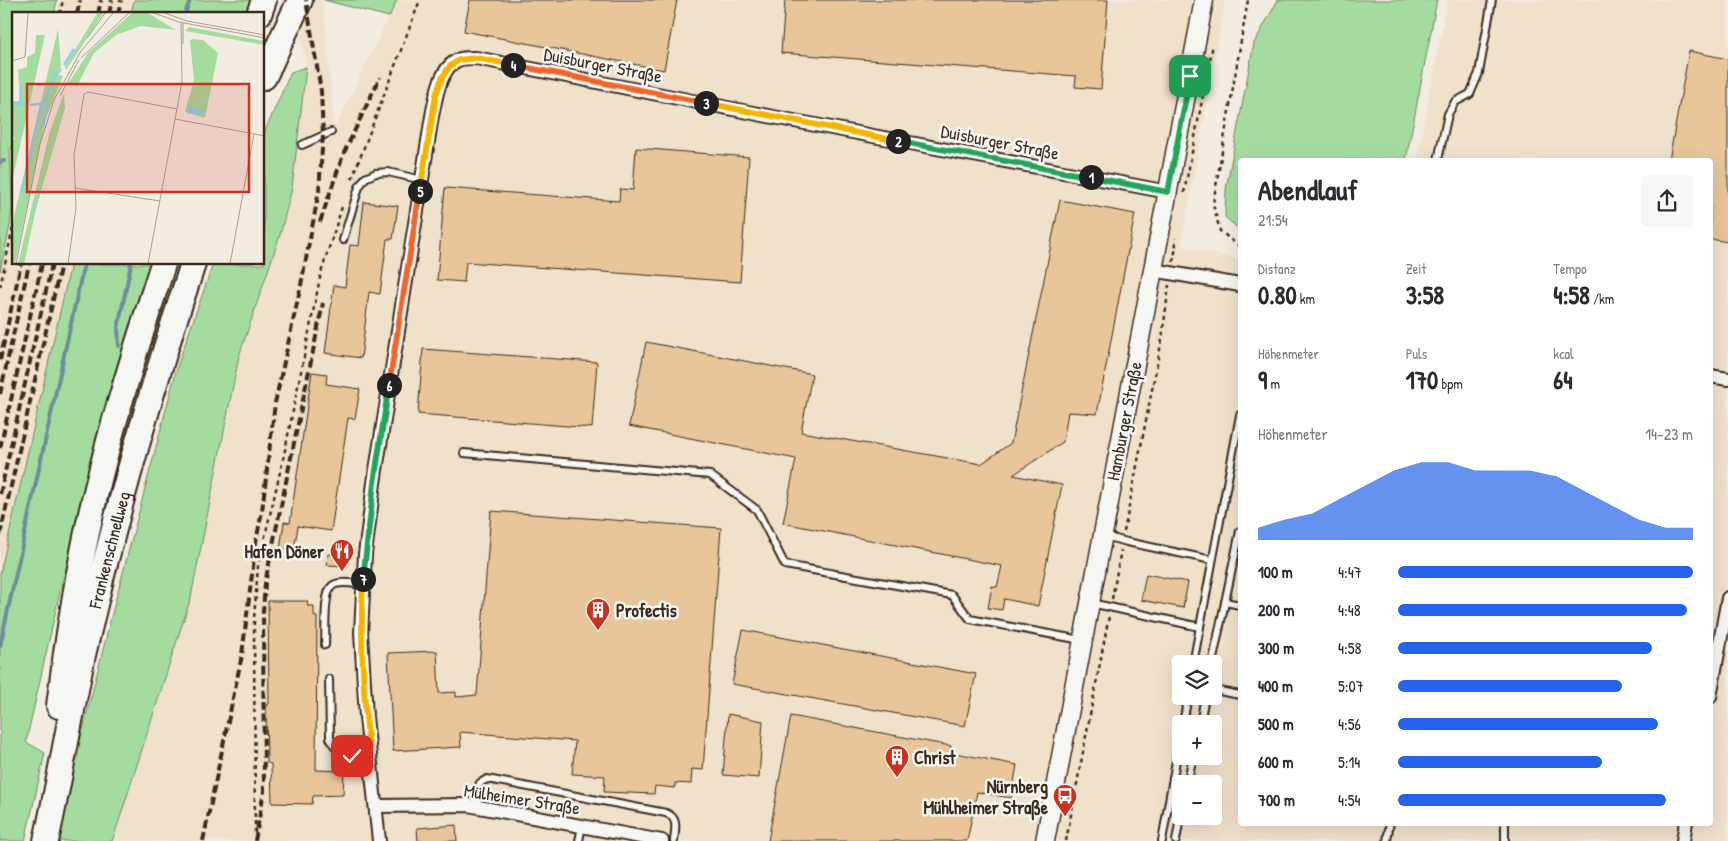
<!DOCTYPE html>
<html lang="de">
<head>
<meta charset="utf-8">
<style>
	:root { --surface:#fff; --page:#f7f7f7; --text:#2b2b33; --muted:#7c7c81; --accent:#2563eb }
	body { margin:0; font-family:"Patrick Hand",sans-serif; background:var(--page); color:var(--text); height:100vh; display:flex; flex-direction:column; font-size:19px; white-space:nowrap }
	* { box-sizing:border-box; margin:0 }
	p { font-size:16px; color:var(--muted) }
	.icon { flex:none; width:28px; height:28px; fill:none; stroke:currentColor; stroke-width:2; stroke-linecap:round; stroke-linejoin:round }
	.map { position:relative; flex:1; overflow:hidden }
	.details { position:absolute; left:1238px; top:158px; width:475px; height:668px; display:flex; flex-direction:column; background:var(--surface); border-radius:5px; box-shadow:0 5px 20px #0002 }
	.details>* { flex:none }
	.buttons { position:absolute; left:1172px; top:655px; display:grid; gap:10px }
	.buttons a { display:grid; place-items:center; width:50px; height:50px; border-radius:5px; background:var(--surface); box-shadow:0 5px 20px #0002; font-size:25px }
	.pin { position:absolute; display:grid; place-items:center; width:42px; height:42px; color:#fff; margin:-21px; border-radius:10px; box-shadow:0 2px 8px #0006 }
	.km { position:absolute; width:25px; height:25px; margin:-12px; border-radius:50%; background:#222; color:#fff; font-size:14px; line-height:25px; text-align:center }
	.round { display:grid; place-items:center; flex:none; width:52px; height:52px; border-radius:5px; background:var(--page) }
	.head { display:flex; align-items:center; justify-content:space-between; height:85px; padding:0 20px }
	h1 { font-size:28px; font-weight:700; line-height:38px }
	.stats { display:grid; grid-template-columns:repeat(3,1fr); gap:8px; height:85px; padding:5px 20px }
	.stats div { display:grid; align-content:center }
	.stats b { font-size:25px; font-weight:700 }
	.stats small { font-size:14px; font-weight:400 }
	.stats p { font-size:14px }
	.chart { height:140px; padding:10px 20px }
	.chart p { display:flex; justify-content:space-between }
	.chart svg { width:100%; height:90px; margin-top:5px; fill:var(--accent); opacity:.7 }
	ul { padding:0 20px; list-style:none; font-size:16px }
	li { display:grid; grid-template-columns:80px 60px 1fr; align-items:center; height:38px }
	li i { height:12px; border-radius:6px; background:var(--accent) }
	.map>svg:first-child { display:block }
</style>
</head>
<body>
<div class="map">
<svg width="1728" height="841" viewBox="0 0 1728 841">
	<rect width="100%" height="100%" fill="#f3ece0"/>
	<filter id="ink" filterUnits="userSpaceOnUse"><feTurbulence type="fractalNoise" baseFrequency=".02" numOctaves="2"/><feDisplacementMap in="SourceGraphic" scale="10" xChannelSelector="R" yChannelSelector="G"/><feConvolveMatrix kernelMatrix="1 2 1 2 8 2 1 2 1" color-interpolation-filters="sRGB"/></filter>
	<g filter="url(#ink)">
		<g fill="#f0e1cb" fill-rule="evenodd">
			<polygon points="60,0 134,0 130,14 56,14"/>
			<path d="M294,0H322L326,27L334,130L397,0H1225L1181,246L1240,260V822H1710V160H1417L1448,0H1728V841H112L191,597L239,356L280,235L292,188L306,67ZM1181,664H1214V696H1181ZM1181,724H1214V756H1181ZM1181,784H1214V816H1181Z"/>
			<polygon points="14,143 14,264 71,264 0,574 0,271 10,226 12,206 10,149"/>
		</g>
		<g fill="#a4dca0" stroke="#70835f">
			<polygon points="0,0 57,0 54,14 14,14 14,143 10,150 12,206 10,226 0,271"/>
			<polygon points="134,0 254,0 248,14 131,14"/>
			<polygon points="324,0 397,0 389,17"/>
			<polygon points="1278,0 1437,0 1406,160 1240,160 1240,230 1225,217 1226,189 1254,43"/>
			<polygon points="306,67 292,188 280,235 239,356 191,597 116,830 112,841 55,841 112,614 178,364 213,264 264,264 264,133 291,72"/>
			<polygon points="71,264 151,264 127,340 61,587 26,742 45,753 25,841 0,841 0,574"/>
		</g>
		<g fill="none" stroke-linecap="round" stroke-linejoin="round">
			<g stroke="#6d8d9b" stroke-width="4">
				<polyline points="185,14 190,0"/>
				<polyline points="0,162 4,161"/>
				<polyline points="119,346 118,328 131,264"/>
				<polyline points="0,646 84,264"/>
			</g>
		</g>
		<g fill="#e8c69a" stroke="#3b2a1e">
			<polygon points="470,0 677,0 664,70 464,31"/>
			<polygon points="785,0 1108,0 1101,89 1075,87 1076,76 781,53"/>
			<polygon points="1689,51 1728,59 1728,242 1710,239 1710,160 1669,160"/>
			<polygon points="636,148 749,157 740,282 466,262 464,282 437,280 445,188 619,201 620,189 633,190"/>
			<polygon points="1060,200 1135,214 1097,414 1068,412 1063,442 1013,475 1062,485 1038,606 1004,599 1002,610 988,608 992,586 997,587 1002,566 783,523 796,459 629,426 646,342 812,374 801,432 981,464 1011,443"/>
			<polygon points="364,202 398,206 393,239 387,239 380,294 369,292 361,358 325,353 334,285 345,287 350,245 359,246"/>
			<polygon points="423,349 597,362 592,428 418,414"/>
			<polygon points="312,372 327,374 326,384 360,389 355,419 348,418 331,531 298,526 294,550 280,549 284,522 290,523"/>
			<polygon points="491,511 721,528 703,770 692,769 691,784 675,783 675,788 655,786 654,794 604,792 605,776 572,774 575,741 460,732 461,747 393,751 388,653 437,651 439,693 456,692 456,697 477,695"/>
			<polygon points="328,554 345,555 345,566 327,565"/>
			<polygon points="1146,574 1188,582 1183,608 1141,600"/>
			<polygon points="268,601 308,601 307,606 314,606 314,616 317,617 316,770 344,771 343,795 313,796 312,804 272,803 271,764 267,763 266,705 269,704"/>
			<polygon points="743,630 976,674 965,726 732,684"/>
			<polygon points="728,714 763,721 759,778 723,775"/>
			<polygon points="791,716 951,746 950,752 1017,765 1011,798 977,792 967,841 768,841"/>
			<polygon points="456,825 457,841 418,841 417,828"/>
		</g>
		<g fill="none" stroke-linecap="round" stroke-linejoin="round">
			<defs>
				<g id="lane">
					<polyline points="302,145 331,132"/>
					<polyline points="1438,160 1448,114 1455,102 1470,94 1479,73 1492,0"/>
					<polyline points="343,240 359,187 365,178 376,173 388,172 422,180"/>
					<polyline points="464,453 710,475 757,510 785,565 952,595 970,619 1081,640"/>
					<polyline points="1104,536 1127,542 1212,560"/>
					<polyline points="1225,602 1240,605"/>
					<polyline points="1091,603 1200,627"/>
					<path d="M325,645C326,633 323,593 332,586C339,580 354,584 363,585"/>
					<polyline points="1193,664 1240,415"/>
					<polyline points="1212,664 1240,531"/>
					<path d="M329,679L330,738C339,758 350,756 370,755"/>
					<polyline points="1214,690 1240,695"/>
					<polyline points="1183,724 1188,696"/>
					<polyline points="1200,724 1205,696"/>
					<polyline points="1187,784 1193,756"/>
					<path d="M476,807L477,790L480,783L487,779L666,813C679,818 675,829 674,841"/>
					<polyline points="1505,822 1505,841"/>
					<polyline points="579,841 582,826"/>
					<polyline points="1162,841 1181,732"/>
					<polyline points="1176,841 1181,812"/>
					<polyline points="1387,841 1390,822"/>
				</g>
				<g id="street">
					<polyline points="1153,270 1240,285"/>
					<polyline points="1710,376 1728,379"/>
					<polyline points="1710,697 1728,598"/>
					<polyline points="376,806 468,805 662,841"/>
					<path d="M379,841L366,717L361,633L365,554L374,483L432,116C436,98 439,67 460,59C464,58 471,58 476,58L768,116L1168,192"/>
					<polyline points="1683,841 1686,822"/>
				</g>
				<polyline id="secondary" points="1045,841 1204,0"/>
				<g id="highway">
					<polyline points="259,14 264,0"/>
					<polyline points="264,77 300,0"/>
					<path d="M59,706C69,625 82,543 103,464C120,396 142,330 163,264"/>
					<path id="s1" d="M46,841C60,779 70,717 83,655C113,523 150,392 193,264"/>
				</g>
			</defs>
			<use href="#lane" stroke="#3b2a1e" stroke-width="10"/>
			<use href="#street" stroke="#3b2a1e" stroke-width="16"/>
			<use href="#secondary" stroke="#3b2a1e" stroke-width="21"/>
			<use href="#highway" stroke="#3b2a1e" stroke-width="28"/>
			<g stroke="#3b2a1e" stroke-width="2.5" stroke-dasharray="4 4" stroke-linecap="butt">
				<polyline points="60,14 63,0"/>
				<polyline points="352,179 420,0"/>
				<polyline points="1184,193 1213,44"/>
				<polyline points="1240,247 1220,231 1213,204 1248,0"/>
				<polyline points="1173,262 1176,247 1175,238"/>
				<polyline points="0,287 14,223"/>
				<polyline points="1124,532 1162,339 1169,285"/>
				<polyline points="1112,599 1121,550"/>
				<polyline points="255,841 254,619 258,566 284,455 321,273 342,207"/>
				<polyline points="1066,841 1109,616"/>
			</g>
			<use href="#lane" stroke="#f6f6f2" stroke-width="6"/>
			<use href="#street" stroke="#f6f6f2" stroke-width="12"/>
			<use href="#secondary" stroke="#f6f6f2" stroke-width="18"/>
			<use href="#highway" stroke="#f6f6f2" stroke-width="24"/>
			<g stroke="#3b2a1e" stroke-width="4" stroke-dasharray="8 4" stroke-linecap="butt">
				<polyline points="77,14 80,0"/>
				<polyline points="98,14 101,0"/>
				<polyline points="109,14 112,0"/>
				<polyline points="118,14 121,0"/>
				<polyline points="320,222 343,155 380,77"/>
				<polyline points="0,360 21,264"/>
				<polyline points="0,394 29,264"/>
				<polyline points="0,448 42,264"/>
				<polyline points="0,494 52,264"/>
				<polyline points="0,535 61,264"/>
				<polyline points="203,841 242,655 256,542 262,511 275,403 301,285 319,191 323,135 321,91 306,0"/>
				<polyline points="255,841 264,791 263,612 265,583 323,303"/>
			</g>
		</g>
	</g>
	<g fill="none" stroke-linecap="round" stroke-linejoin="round" filter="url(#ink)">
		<defs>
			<polyline id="split-1" points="1091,177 1168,192 1190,76"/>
			<polyline id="split-2" points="898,141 1091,177"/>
			<polyline id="split-3" points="706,103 898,141"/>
			<polyline id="split-4" points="513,65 706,103"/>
			<polyline id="split-5" points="420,191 436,95 442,78 449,67 459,60 476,58 513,65"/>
			<polyline id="split-6" points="389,385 420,191"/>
			<polyline id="split-7" points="363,579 374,483 389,385"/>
			<path id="split-8" d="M352,756L370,755C363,696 360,638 363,579"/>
		</defs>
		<use href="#split-1" stroke="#fff" stroke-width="10"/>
		<use href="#split-2" stroke="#fff" stroke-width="10"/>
		<use href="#split-3" stroke="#fff" stroke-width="10"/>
		<use href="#split-4" stroke="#fff" stroke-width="10"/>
		<use href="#split-5" stroke="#fff" stroke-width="10"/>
		<use href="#split-6" stroke="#fff" stroke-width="10"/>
		<use href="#split-7" stroke="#fff" stroke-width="10"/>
		<use href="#split-8" stroke="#fff" stroke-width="10"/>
		<use href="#split-1" stroke="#22a559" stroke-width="6"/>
		<use href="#split-2" stroke="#22a559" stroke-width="6"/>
		<use href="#split-3" stroke="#f5b400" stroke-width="6"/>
		<use href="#split-4" stroke="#f0652b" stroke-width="6"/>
		<use href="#split-5" stroke="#f5b400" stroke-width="6"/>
		<use href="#split-6" stroke="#f0652b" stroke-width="6"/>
		<use href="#split-7" stroke="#22a559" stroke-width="6"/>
		<use href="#split-8" stroke="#f5b400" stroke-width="6"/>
	</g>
	<defs>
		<symbol id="restaurant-pin" viewBox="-11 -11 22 30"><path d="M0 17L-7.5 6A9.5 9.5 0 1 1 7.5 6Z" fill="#c8321e" stroke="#f6f6f2"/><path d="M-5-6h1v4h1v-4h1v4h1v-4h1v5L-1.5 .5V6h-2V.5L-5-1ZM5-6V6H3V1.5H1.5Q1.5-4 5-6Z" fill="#fff"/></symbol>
		<symbol id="building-pin" viewBox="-11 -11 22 30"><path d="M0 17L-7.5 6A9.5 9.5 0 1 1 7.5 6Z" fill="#c8321e" stroke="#f6f6f2"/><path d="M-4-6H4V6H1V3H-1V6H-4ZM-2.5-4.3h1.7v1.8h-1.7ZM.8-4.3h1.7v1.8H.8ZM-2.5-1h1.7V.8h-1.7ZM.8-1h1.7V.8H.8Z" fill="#fff"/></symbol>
		<symbol id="bus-pin" viewBox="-11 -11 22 30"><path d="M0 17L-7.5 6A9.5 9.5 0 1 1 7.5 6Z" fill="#c8321e" stroke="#f6f6f2"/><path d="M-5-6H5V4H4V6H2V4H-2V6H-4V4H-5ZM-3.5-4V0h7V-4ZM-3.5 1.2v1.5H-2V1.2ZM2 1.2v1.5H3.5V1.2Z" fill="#fff"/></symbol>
	</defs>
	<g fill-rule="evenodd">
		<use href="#restaurant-pin" x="328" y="537" width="28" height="38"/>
		<use href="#building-pin" x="584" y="596" width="28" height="38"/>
		<use href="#building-pin" x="883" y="743" width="28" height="38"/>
		<use href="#bus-pin" x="1051" y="782" width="28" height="38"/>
	</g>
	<g text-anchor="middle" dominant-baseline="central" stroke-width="5" stroke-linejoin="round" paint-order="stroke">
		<g font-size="18" fill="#3b2a1e" stroke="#f6f6f2">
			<text transform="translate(603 65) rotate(11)">Duisburger Straße</text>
			<text transform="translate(1000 142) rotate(11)">Duisburger Straße</text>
			<text transform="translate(1124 421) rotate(-79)">Hamburger Straße</text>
			<text stroke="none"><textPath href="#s1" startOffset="298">Frankenschnellweg</textPath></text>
			<text transform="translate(522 799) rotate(9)">Mülheimer Straße</text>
		</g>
		<g font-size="18" font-weight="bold" fill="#3b2a1e" stroke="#f6f6f2" text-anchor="end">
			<text x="324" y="551">Hafen Döner</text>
			<text x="616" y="610" text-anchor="start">Profectis</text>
			<text x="914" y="757" text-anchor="start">Christ</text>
			<text x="1048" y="786">Nürnberg<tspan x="1048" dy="21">Mühlheimer Straße</tspan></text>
		</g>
	</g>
	<g transform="translate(12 12)">
		<rect width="252" height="252" fill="#f3ece0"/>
		<path d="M86,0H92L54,58L53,54ZM121,0H134L164,18L129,14L104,23L82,41L65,74L56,72L76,41ZM177,15L252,29V33L173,19ZM46,17L49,55L44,62L51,64L34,106L3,252H0V213ZM24,23H33L0,169V126L4,128L0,123V89H8L6,58L15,55V45L23,41ZM181,27L191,28L206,41L193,106L173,100L182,68L178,28ZM52,81L53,96L24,197L12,252H6L38,119Z" fill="#a4dca0"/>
		<path d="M179,95L192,98L193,102H176L175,97Z" fill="#8ecfef"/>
		<path fill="none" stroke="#8ecfef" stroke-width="2.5" d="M52,53L62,37M0,91L16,93M18,93L32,91L41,67L49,57M8,94L9,73M30,116L36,94L31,93M9,182L29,93"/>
		<path fill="none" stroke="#a99e92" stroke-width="1" d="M139,0L167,10L253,26M150,0L175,9L253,23M75,26L94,0M171,32V11M69,46L118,0M0,49L13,45L16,0M48,84L67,48M163,107L253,124M63,176L148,189M4,252L28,132L42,88L69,39L102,0M56,252L64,196L62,143L72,82L76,80L165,97M136,252L170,70L169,10M218,252L242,122"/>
		<path fill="#c8321e" fill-opacity="0.15" stroke="#c8321e" stroke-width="2.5" d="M15,72H237V180H15Z"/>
		<rect width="252" height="252" fill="none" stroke="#3b2a1e" stroke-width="2.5"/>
	</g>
</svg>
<div class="buttons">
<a><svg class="icon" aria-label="layers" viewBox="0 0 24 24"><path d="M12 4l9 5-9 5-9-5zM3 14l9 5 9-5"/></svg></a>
<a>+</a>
<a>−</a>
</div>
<div class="pin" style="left:1190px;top:76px;background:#1e9e55"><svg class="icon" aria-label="arrive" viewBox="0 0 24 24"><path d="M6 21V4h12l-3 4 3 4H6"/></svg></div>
<div class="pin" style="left:352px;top:756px;background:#d93025"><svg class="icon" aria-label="check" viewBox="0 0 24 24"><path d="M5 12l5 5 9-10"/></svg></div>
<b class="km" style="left:1091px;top:177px">1</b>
<b class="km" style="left:898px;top:141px">2</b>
<b class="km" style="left:706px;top:103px">3</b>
<b class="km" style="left:513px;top:65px">4</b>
<b class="km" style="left:420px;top:191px">5</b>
<b class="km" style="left:389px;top:385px">6</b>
<b class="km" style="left:363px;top:579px">7</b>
<section class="details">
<div class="head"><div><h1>Abendlauf</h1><p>21:54</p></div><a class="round"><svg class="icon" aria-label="share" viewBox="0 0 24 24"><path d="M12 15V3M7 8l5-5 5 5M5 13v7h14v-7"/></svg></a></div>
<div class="stats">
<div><p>Distanz</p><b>0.80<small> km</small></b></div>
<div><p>Zeit</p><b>3:58</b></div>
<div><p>Tempo</p><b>4:58<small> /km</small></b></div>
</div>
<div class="stats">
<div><p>Höhenmeter</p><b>9<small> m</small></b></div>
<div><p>Puls</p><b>170<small> bpm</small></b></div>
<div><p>kcal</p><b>64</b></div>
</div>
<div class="chart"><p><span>Höhenmeter</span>14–23 m</p>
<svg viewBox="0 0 160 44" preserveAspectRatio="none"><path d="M0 44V38L10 34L20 31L30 24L40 17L50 10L60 6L70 6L80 10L90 10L100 10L110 13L120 20L130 27L140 34L150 38L160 38V44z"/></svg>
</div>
<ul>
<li><b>100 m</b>4:47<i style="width:100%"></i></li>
<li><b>200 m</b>4:48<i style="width:98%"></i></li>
<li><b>300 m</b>4:58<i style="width:86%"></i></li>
<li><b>400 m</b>5:07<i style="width:76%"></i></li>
<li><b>500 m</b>4:56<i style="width:88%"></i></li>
<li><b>600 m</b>5:14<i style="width:69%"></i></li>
<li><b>700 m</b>4:54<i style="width:91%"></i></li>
</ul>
</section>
</div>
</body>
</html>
